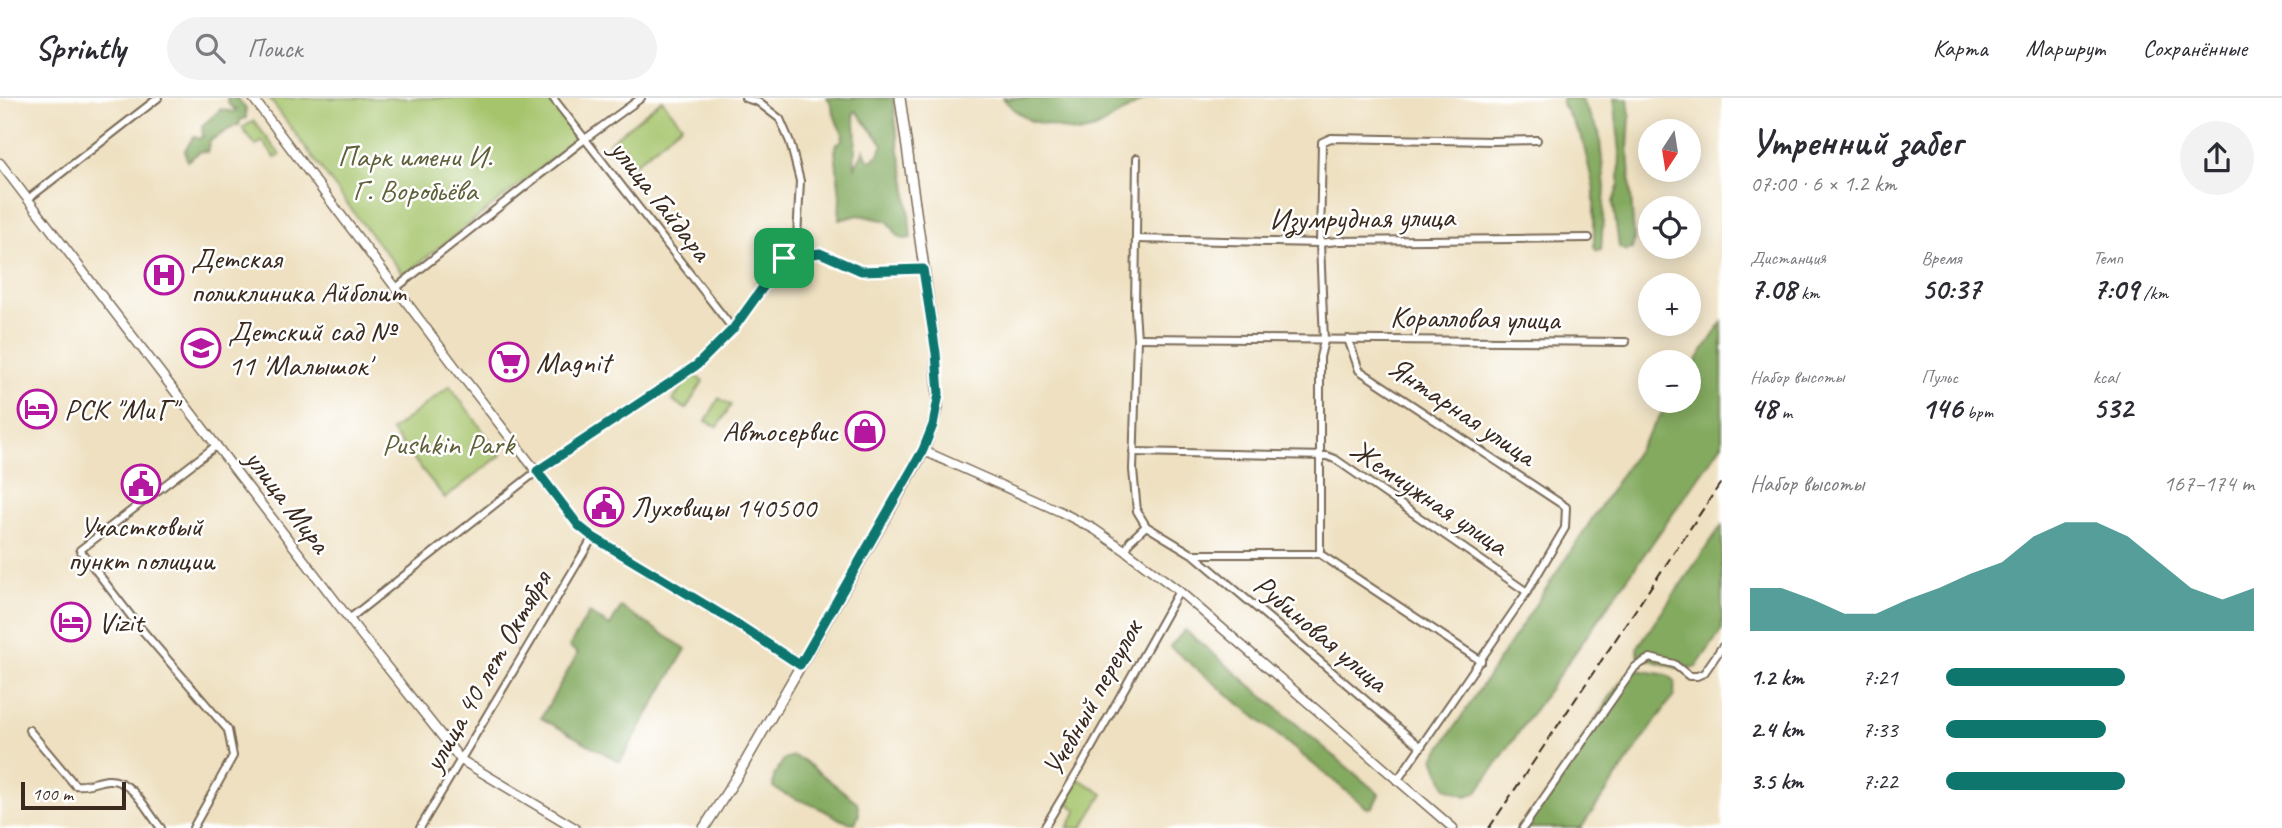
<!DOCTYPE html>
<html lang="ru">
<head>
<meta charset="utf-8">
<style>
	:root { --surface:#fff; --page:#f2f2f3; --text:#2b2b33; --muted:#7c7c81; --line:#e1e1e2; --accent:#0f766e }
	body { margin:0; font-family:Caveat,sans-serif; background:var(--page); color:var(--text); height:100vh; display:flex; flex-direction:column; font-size:26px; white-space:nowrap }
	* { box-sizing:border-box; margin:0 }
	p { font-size:23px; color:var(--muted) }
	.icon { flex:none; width:38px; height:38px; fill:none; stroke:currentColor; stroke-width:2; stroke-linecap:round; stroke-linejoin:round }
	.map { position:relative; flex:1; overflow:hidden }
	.details { display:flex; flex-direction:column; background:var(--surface); width:560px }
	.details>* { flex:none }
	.needle { width:46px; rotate:192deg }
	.buttons { position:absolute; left:1638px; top:21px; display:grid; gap:14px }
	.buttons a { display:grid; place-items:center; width:63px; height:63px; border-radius:50%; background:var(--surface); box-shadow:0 4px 18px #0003; font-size:35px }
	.scale { position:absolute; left:21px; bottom:18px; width:105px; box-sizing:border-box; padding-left:7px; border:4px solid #3b2a1e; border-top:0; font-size:19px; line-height:24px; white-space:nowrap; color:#3b2a1e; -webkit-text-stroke:5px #fff; paint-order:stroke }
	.pin { position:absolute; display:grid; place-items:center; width:60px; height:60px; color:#fff; margin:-30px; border-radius:14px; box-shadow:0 4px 10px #0006 }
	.round { display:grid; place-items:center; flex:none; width:74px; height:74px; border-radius:37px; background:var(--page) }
	.head { display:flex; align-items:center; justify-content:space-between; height:119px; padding:0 28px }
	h1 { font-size:38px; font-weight:700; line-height:52px }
	.stats { display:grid; grid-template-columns:repeat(3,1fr); gap:10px; height:119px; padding:7px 28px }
	.stats div { display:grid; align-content:center }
	.stats b { font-size:30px; font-weight:700 }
	.stats small { font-size:19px; font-weight:400 }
	.stats p { font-size:19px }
	.chart { height:196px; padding:14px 28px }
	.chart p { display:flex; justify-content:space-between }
	.chart svg { width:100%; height:126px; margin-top:7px; fill:var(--accent); opacity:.7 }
	ul { padding:0 28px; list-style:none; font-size:23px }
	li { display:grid; grid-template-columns:112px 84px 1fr; align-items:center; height:52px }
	li i { height:18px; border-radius:9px; background:var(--accent) }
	header { display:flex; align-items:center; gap:42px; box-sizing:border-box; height:98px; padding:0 35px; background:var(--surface); border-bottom:2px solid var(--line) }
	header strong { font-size:33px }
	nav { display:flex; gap:38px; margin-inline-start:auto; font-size:24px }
	.search { width:490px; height:63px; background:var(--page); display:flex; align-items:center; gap:18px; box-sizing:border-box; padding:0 24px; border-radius:38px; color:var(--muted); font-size:26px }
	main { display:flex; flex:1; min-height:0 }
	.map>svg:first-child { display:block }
</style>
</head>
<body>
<header>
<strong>Sprintly</strong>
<div class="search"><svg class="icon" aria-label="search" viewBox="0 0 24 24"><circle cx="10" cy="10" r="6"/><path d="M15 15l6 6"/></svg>Поиск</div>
<nav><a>Карта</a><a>Маршрут</a><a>Сохранённые</a></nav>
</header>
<main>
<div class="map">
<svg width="1722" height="730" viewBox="0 0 1722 730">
	<rect width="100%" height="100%" fill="#fff"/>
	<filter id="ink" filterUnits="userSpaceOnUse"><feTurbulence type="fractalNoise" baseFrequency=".0143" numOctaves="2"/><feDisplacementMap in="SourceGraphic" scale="14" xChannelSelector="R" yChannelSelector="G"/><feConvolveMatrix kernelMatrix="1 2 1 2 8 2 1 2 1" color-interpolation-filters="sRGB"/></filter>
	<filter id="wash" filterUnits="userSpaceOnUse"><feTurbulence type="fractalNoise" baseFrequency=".00686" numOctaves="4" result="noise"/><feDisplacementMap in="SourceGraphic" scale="28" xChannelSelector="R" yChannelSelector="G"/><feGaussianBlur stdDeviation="1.57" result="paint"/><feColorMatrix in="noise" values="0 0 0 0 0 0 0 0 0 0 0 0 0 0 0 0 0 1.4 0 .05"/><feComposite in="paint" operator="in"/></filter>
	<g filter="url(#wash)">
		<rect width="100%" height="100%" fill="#eee0c0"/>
		<g fill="#a6c46c" stroke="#707745" stroke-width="2">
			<polygon points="269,0 547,0 578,41 404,177 360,123"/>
			<polygon points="662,2 682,27 630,70 609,45"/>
			<polygon points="254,23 280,57 275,60 262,43 256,48 242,30"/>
			<polygon points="690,275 703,283 686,311 673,303"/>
			<polygon points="450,288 501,357 445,400 391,333"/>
			<polygon points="719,300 731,307 718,329 706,323"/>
			<polygon points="1079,681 1103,696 1082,730 1067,730 1077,713 1065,702"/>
		</g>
		<g fill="#84aa60" stroke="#606a3f" stroke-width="2" fill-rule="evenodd">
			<path d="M227,0H237L246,11V20L240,22L239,27C229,29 221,38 210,42L207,54L201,53L187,63L185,52L194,38L199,41L203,38L202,28L221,11L233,14L236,12L229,7Z"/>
			<path d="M827,0H893L899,53L906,84L911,140C896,144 896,131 887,123L859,117L839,122L840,98L835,52L836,47L842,42L843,35C834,25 835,10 827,0ZM856,13L883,46L879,56L872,63L868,62L864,52L855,69C853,50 859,36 853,16Z"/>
			<polygon points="1003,0 1147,0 1095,31 1078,35 1029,22 1013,11"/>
			<polygon points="1562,0 1580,0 1599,34 1605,90 1601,152 1597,153 1594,149 1594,91 1582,40 1562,6"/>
			<polygon points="1614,0 1628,0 1630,18 1628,51 1634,141 1632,151 1626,153 1619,149 1613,104 1619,86 1620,54"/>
			<polygon points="1722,224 1722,346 1476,695 1466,698 1446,690 1434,660 1670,303 1689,303 1689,274"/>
			<polygon points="1722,427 1722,532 1696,569 1677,570 1639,559 1637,550"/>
			<polygon points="621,509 686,551 620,664 541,620 578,555 569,549 589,515 610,528"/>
			<polygon points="1185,532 1379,696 1373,709 1367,710 1170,549"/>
			<polygon points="1638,572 1667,577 1675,583 1674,597 1581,730 1526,730 1615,591 1626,578"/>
			<path d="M793,658L803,662L857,704L859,716L855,725C842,725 831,715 819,710C803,702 787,700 773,689L774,678L784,661Z"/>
		</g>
	</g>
	<g filter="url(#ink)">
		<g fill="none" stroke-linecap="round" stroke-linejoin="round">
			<defs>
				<g id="minor">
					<polyline points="553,0 733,231"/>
					<polyline points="1137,60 1135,212 1137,240 1133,372 1137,413 1146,428 1192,456 1320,456 1481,563"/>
					<polyline points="28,101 158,0"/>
					<polyline points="1136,141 1320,145 1338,143 1589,140"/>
					<polyline points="784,160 820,155 861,173 923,171"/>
					<polyline points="396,190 585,41 641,0"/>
					<polyline points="1137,240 1626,244"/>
					<polyline points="1348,241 1359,272 1566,409 1565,430 1527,494 1397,683"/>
					<polyline points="1133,354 1327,358 1335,361 1527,494"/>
					<polyline points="1126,453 1130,443 1146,428"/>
					<polyline points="1193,456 1421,649"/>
					<polyline points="1320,456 1320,259 1324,243 1320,145 1322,44 1331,40 1493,43 1537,42"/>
					<polyline points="349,521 537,373 697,267 733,231 797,140 800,83 790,44 780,21 758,4 745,0"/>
					<path d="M29,632L75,687C87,689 96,683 108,682C133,681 147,714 161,730"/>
					<polyline points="193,730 233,658 228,632 137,526 80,452 217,347"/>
					<polyline points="420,730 593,439"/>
					<polyline points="1044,730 1080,670 1179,493"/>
					<polyline points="1523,730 1635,569 1650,560 1674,566 1689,578 1697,578 1704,575 1722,549"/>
				</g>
				<g id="tertiary">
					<polyline points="253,0 459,274 579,428 593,439 739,527 800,567"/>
					<polyline points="0,65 363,539 461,662 575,730"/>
					<polyline points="924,353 1061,414 1094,431 1126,453 1179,493 1453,730"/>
				</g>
				<polyline id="secondary" points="704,730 736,680 924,353 938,310 936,255 900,0"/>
			</defs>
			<use href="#minor" stroke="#7a6a57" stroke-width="10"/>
			<use href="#tertiary" stroke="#7a6a57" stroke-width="11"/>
			<use href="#secondary" stroke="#7a6a57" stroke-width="12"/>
			<use href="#minor" stroke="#fff" stroke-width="6"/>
			<use href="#tertiary" stroke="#fff" stroke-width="8"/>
			<use href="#secondary" stroke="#fff" stroke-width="9"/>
			<polyline stroke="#3b2a1e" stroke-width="2" stroke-dasharray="10 5" stroke-linecap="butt" points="1489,730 1722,383"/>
		</g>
	</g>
	<g fill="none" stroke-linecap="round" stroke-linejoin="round" filter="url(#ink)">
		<defs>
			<polygon id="route" points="820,155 861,173 923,171 936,255 939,296 933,327 923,352 800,567 739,527 593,439 579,428 537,373 697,267 733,231 784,160"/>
		</defs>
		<use href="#route" stroke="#fff" stroke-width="14"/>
		<use href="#route" stroke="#0f766e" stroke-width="9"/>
	</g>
	<defs>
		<symbol id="hospital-ring" viewBox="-11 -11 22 22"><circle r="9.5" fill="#fff" stroke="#b5179e" stroke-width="1.5"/><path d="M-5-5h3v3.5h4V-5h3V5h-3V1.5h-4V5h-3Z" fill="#b5179e"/></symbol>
		<symbol id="school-ring" viewBox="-11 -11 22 22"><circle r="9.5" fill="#fff" stroke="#b5179e" stroke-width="1.5"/><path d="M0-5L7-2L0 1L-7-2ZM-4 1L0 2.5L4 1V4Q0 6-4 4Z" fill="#b5179e"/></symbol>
		<symbol id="supermarket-ring" viewBox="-11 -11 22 22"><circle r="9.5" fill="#fff" stroke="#b5179e" stroke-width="1.5"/><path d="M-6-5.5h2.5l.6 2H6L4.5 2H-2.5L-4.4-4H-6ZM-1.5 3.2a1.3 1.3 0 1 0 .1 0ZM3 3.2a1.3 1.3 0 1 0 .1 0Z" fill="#b5179e"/></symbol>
		<symbol id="hotel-ring" viewBox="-11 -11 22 22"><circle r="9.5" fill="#fff" stroke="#b5179e" stroke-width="1.5"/><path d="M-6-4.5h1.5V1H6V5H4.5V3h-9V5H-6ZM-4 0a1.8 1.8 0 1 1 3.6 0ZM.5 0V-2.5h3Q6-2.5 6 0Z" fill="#b5179e"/></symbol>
		<symbol id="shop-ring" viewBox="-11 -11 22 22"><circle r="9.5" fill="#fff" stroke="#b5179e" stroke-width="1.5"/><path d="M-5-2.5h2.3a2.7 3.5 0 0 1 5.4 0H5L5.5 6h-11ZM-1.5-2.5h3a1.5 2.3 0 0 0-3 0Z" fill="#b5179e"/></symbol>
		<symbol id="civic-ring" viewBox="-11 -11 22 22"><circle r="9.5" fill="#fff" stroke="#b5179e" stroke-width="1.5"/><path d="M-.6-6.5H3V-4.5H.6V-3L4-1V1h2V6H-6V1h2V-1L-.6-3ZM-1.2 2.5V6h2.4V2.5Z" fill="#b5179e"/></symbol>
	</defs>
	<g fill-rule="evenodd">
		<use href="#hospital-ring" x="142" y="155" width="44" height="44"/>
		<use href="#school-ring" x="179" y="228" width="44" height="44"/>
		<use href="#supermarket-ring" x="487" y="242" width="44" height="44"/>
		<use href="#hotel-ring" x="15" y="289" width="44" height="44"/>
		<use href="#shop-ring" x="843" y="311" width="44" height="44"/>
		<use href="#civic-ring" x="119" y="364" width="44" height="44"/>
		<use href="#civic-ring" x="582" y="387" width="44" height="44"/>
		<use href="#hotel-ring" x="49" y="502" width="44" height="44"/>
	</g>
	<g text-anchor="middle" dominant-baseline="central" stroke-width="5" stroke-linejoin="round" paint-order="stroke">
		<g font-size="30" fill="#606039" stroke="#fff">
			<text x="415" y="58">Парк имени И.<tspan x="415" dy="34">Г. Воробьёва</tspan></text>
			<text x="448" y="346">Pushkin Park</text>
		</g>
		<g font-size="30" fill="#3b2a1e" stroke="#fff">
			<text transform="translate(661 102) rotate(52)">улица Гайдара</text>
			<text transform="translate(1362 120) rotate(-1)">Изумрудная улица</text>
			<text transform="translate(1475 220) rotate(1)">Коралловая улица</text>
			<text transform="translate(1462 313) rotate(34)">Янтарная улица</text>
			<text transform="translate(1429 399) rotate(34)">Жемчужная улица</text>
			<text transform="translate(288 403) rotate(53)">улица Мира</text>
			<text transform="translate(1321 535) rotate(40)">Рубиновая улица</text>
			<text transform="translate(487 573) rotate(-60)">улица 40 лет Октября</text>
			<text transform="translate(1092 600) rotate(-61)">Учебный переулок</text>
		</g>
		<g font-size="30" fill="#3b2a1e" stroke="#fff" text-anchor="start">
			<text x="191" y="160">Детская<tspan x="191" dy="34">поликлиника Айболит</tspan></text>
			<text x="228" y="233">Детский сад №<tspan x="228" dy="34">11 'Малышок'</tspan></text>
			<text x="536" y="264">Magnit</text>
			<text x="64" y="311">РСК "МиГ"</text>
			<text x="838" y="333" text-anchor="end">Автосервис</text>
			<text x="631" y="409">Луховицы 140500</text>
			<text x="141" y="428" text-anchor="middle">Участковый<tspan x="141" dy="34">пункт полиции</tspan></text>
			<text x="98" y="524">Vizit</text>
		</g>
	</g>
</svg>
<div class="buttons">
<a><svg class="needle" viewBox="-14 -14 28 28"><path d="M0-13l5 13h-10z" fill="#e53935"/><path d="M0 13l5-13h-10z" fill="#7c7c81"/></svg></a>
<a><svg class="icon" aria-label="locate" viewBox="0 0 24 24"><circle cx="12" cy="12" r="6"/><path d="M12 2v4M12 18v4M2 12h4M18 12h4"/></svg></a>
<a>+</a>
<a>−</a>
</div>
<div class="scale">100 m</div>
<div class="pin" style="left:784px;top:160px;background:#1e9e55"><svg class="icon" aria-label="arrive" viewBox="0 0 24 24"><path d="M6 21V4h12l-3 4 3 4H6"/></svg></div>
</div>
<section class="details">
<div class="head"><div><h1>Утренний забег</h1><p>07:00 · 6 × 1.2 km</p></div><a class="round"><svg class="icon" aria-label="share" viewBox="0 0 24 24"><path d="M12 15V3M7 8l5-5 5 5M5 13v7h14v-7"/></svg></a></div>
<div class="stats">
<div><p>Дистанция</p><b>7.08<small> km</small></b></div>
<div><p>Время</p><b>50:37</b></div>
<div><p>Темп</p><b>7:09<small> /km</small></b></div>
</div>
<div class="stats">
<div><p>Набор высоты</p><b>48<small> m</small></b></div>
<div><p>Пульс</p><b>146<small> bpm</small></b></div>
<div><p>kcal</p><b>532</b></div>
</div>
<div class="chart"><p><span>Набор высоты</span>167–174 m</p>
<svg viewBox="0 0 160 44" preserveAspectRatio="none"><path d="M0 44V29L10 29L20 33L30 38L40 38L50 33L60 29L70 24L80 20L90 11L100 6L110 6L120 11L130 20L140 29L150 33L160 29V44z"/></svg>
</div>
<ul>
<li><b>1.2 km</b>7:21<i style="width:58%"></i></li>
<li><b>2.4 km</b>7:33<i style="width:52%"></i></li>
<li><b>3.5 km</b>7:22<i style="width:58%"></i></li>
</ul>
</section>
</main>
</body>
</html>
